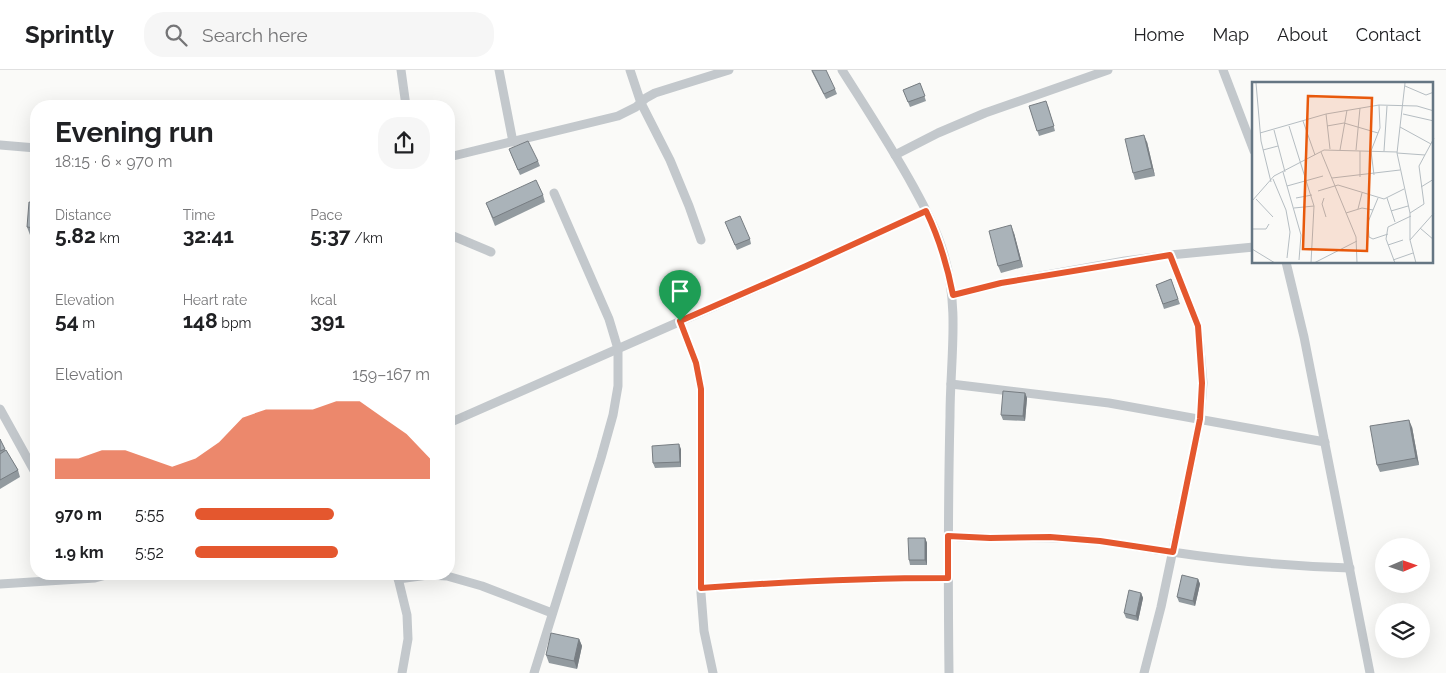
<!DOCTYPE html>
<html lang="en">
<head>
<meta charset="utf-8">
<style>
	:root { --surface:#fff; --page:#f6f6f6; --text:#202124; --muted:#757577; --line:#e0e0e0; --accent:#e4572e }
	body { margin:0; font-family:Raleway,sans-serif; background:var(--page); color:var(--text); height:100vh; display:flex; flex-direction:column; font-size:19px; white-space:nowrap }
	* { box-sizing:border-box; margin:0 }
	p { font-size:16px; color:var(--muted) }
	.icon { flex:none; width:28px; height:28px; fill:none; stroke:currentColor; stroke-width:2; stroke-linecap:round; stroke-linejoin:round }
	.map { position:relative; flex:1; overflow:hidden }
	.drawer { position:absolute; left:30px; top:30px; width:425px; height:480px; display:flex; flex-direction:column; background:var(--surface); border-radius:20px; box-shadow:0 5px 20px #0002 }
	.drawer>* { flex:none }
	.needle { width:32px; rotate:88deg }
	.controls { position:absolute; left:1375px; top:468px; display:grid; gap:10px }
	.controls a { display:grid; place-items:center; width:55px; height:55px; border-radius:50%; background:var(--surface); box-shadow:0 5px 20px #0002; font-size:25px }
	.pin { position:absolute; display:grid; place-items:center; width:42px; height:42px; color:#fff; margin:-51px -21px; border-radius:50% 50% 50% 0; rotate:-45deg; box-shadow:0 0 5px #0007 }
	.pin .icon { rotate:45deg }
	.round { display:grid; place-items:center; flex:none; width:52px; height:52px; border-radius:20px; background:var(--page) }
	.overview { display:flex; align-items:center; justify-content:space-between; height:85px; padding:0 25px }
	h1 { font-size:28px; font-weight:700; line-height:38px }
	.figures { display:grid; grid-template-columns:repeat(3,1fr); gap:8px; height:85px; padding:5px 25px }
	.figures div { display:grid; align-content:center }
	.figures b { font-size:21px; font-weight:700 }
	.figures small { font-size:14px; font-weight:400 }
	.figures p { font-size:14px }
	.chart { height:140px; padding:10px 25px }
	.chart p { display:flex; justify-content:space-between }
	.chart svg { width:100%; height:90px; margin-top:5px; fill:var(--accent); opacity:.7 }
	ul { padding:0 25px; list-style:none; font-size:16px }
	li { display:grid; grid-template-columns:80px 60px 1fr; align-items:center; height:38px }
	li i { height:12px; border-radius:6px; background:var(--accent) }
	header { display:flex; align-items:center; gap:30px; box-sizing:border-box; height:70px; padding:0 25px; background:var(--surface); border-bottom:1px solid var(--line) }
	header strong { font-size:24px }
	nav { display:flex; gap:28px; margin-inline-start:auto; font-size:18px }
	.search { width:350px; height:45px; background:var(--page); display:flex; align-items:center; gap:12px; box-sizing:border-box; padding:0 18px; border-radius:20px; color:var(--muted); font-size:19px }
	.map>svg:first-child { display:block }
</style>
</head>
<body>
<header>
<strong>Sprintly</strong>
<div class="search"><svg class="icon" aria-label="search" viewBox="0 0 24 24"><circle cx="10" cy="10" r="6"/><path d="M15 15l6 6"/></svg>Search here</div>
<nav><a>Home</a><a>Map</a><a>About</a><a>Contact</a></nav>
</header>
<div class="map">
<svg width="1446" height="603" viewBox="0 0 1446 603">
	<rect width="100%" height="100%" fill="#fafaf8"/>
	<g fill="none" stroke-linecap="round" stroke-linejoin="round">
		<g stroke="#c3c8cc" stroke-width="9">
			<polyline points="401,0 406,36"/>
			<polyline points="499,0 513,72"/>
			<polyline points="630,0 641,33 670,90 689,136 701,170"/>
			<path d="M842,0C866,38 891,76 913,116C925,138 937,160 944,185C960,239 950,291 950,346C948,432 948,517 949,603"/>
			<polyline points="1223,0 1254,81"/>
			<polyline points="0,75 36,78"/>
			<polyline points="895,85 938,63 985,43 1108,0"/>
			<polyline points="449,87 618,46 636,37 646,28 655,23 729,0"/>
			<polyline points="449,166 453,166 491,182"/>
			<polyline points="1286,192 1304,267 1370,603"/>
			<polyline points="953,225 1001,213 1125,191 1170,185 1254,177"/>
			<polyline points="680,251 696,293 701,319 701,523 704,561 713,603"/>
			<polyline points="951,314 1109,333 1325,372"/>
			<polyline points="0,339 36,404"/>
			<polyline points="449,353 806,196 926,141"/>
			<path d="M948,466C999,470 1050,464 1100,471C1124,474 1148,479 1172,482C1231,491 1290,496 1350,498"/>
			<polyline points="397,504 407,545 408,569 402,603"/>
			<polyline points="398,509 428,505 447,506 482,516 552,543"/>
			<polyline points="0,514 95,508 110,504"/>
			<path d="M701,518C783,512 865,508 948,508"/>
			<polyline points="534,603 601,388 613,345 618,316 618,279 609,249 554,123"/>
			<polyline points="1144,603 1161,537 1190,399 1200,349 1203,313 1198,256 1170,185"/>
		</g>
	</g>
	<g fill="#929a9f">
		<polygon points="811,0 835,19 837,24 826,29"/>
		<polygon points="920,13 926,31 910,37 903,20"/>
		<polygon points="1029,36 1048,36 1055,61 1039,66"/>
		<polygon points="1147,72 1155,106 1135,110 1133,103"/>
		<polygon points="511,84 538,91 540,96 520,105"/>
		<polygon points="543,125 545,132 495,156 486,133"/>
		<polygon points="36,133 36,165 30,165 27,157"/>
		<polygon points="727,157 750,169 751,174 737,180"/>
		<polygon points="1014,163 1023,197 1001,203 998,196"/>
		<polygon points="1171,209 1180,234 1164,239 1156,215"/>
		<polygon points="1025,323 1027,328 1025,351 1003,350 1001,345"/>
		<polygon points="1412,357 1419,395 1380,402 1377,395"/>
		<polygon points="0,369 6,381 18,400 20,407 0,419"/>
		<polygon points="681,379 681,397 655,398 653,393"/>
		<polygon points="925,468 927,473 927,495 910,495 909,490"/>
		<polygon points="1198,509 1200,514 1195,536 1179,532 1177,527"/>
		<polygon points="1141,523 1143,528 1138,551 1126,548 1124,543"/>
		<polygon points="579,569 582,576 577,599 549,593 546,585"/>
	</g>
	<g fill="#777d82">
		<polygon points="1144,65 1147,72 1155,106 1152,98"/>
		<polygon points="1011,155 1014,163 1023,197 1020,190"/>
		<polygon points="1025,323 1027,328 1025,351 1023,346"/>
		<polygon points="1409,350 1412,357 1419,395 1416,388"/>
		<polygon points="679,374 681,379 681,397 680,392"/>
		<polygon points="925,468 927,473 927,495 925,490"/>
		<polygon points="1198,509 1200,514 1195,536 1193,531"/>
		<polygon points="1141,523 1143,528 1138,551 1136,546"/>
		<polygon points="579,569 582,576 577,599 574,591"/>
	</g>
	<g fill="#aab3b9" stroke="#777d82">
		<polygon points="812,0 826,0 835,19 824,24"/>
		<polygon points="920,13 925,26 908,32 903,20"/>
		<polygon points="1046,31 1054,56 1037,61 1029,36"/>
		<polygon points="1144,65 1152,98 1133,103 1125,69"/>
		<polygon points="528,71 538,91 518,100 509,79"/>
		<polygon points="536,110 543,125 493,148 486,133"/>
		<polygon points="29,132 36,133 36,158 27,157"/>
		<polygon points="740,146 750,169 735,175 725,152"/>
		<polygon points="1011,155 1020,190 998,196 989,161"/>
		<polygon points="1171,209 1178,229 1163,234 1156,215"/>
		<polygon points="1003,321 1025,323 1023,346 1001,345"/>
		<polygon points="1409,350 1416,388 1377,395 1370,356"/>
		<polygon points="0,369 5,379 0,381"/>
		<polygon points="679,374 680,392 653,393 652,376"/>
		<polygon points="6,380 18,400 0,410 0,384"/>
		<polygon points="908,468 925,468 925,490 909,490"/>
		<polygon points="1182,505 1198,509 1193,531 1177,527"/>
		<polygon points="1129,520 1141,523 1136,546 1124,543"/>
		<polygon points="551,563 579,569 574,591 546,585"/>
	</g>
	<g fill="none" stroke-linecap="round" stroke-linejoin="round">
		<defs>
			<path id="route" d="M926,141C940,170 947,194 953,225L1001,213L1170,185L1198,256L1202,313L1200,349L1173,482L1100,471L1050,467L990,468L948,466V508C865,508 783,512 701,518V319L696,293L680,251L806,196Z"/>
		</defs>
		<use href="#route" stroke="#fff" stroke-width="10"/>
		<use href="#route" stroke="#e4572e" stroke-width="6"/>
	</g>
	<g transform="translate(1252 12)">
		<rect width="181" height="181" fill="#fafaf8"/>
		<path fill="none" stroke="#b5bdc2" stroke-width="1" d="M4,1L9,59L19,100M153,1L145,71L158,131V158L164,181M153,4L174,13L182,10M74,32L78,67M151,32L182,39M51,39L63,73M37,44L62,124L59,181M75,44L92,41L126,51M148,45L179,62M22,48L33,90M8,51L74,32L127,23L165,24L182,29M11,68L26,64M88,68L95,28M104,68L108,26M108,69V95M132,69L135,24M69,70L104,155L105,181M145,71L173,73M31,90L49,153L47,178M122,93L119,69L128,46L127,23M80,96L148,88M21,97L34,128L38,150L35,176M35,104L71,94M169,105L182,97M66,109L86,103L132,117L152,107M44,116L60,113M72,116L70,122L74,135M126,116L116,140L117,155L121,157L136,152M135,116L143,140M4,117L21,135M0,119L22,94L72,68L145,70M42,126L62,124M106,127L110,111M139,129L156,124M94,131L110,126L121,128M158,131L172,122L167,84L182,56M168,146L182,158M0,147H14L17,142M158,158L182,131M136,163L151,158M0,167L23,181M141,178L161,171M62,181L105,159M143,181L134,157L136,145L159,134"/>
		<path fill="#e8590c" fill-opacity="0.15" stroke="#e8590c" stroke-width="2.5" d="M56,14L120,16L115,169L51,167Z"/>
		<rect width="181" height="181" fill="none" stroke="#657683" stroke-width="2.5"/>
	</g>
</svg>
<div class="controls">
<a><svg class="needle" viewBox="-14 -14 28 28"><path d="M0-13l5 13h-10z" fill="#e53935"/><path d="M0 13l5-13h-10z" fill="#757577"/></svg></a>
<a><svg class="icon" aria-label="layers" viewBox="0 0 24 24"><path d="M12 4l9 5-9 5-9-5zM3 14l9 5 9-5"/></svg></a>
</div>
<div class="pin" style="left:680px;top:251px;background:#1e9e55"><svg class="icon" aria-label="arrive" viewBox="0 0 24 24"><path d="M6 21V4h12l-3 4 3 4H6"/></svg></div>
<section class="drawer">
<div class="overview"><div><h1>Evening run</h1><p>18:15 · 6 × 970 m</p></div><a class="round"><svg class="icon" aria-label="share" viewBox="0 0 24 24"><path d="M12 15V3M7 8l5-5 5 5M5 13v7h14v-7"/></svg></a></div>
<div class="figures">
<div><p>Distance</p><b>5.82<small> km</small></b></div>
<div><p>Time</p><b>32:41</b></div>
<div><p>Pace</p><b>5:37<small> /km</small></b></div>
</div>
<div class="figures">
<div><p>Elevation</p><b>54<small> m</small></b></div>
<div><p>Heart rate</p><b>148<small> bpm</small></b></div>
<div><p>kcal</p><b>391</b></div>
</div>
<div class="chart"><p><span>Elevation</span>159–167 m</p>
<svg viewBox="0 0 160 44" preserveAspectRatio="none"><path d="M0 44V34L10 34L20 30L30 30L40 34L50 38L60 34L70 26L80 14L90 10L100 10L110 10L120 6L130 6L140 14L150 22L160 34V44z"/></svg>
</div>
<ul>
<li><b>970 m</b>5:55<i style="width:59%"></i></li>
<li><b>1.9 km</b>5:52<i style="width:61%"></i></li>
</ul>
</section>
</div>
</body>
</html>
